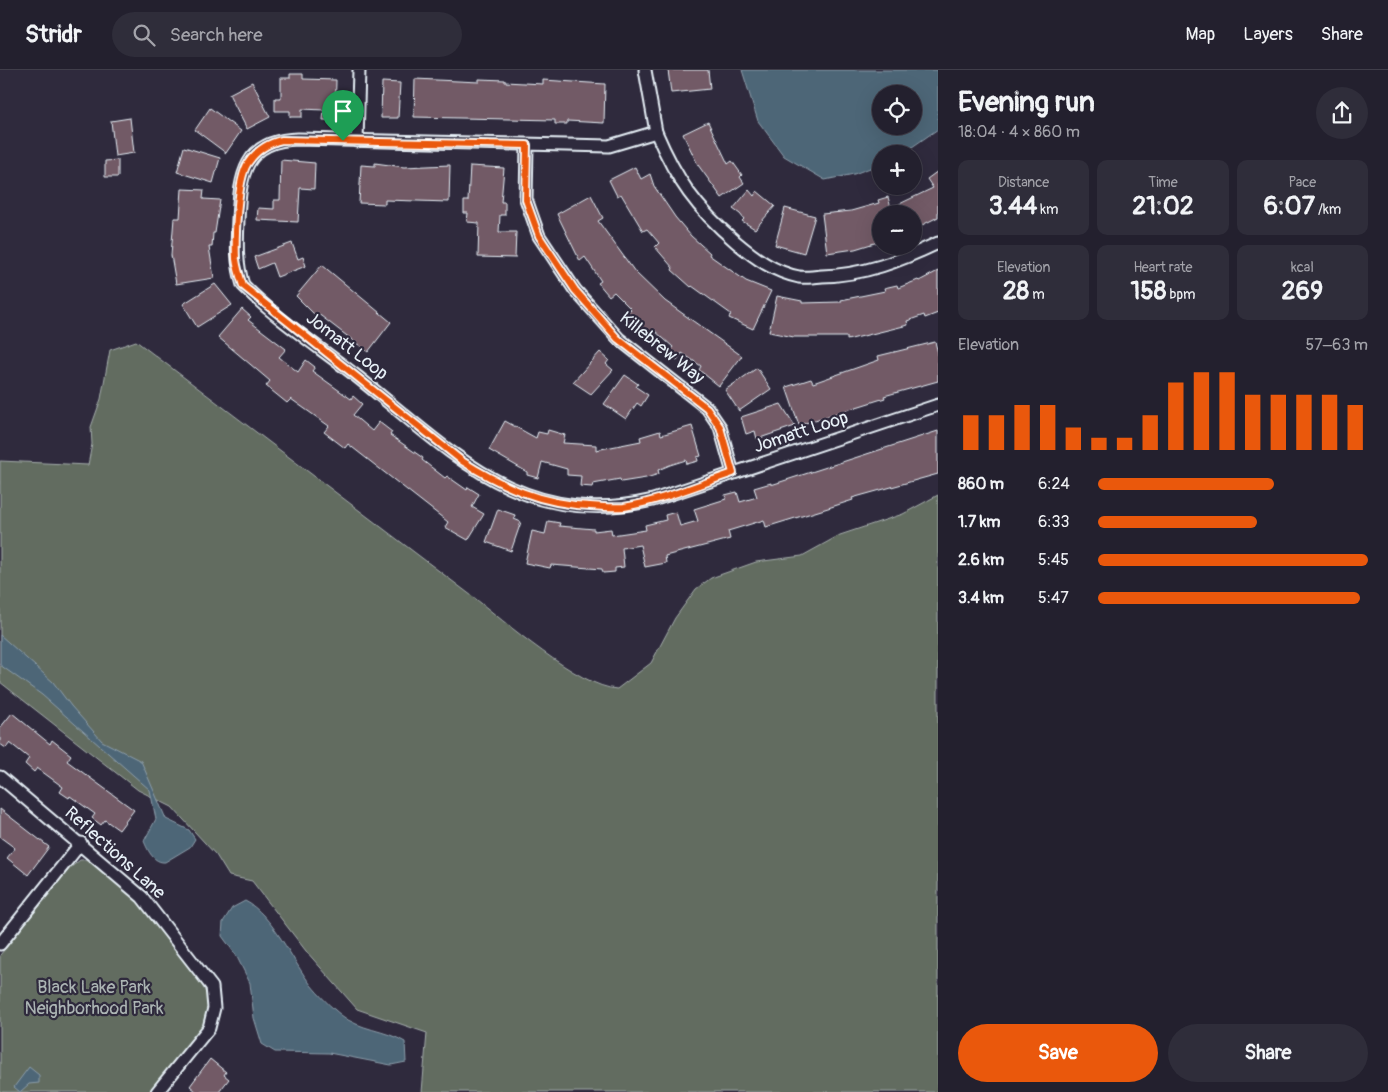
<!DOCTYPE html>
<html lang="en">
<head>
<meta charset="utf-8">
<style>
	:root { --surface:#23202e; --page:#2f2d3a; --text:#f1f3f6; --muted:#a3a3aa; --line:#403e4a; --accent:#ea580c }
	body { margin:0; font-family:Pangolin,sans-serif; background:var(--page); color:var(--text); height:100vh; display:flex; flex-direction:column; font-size:19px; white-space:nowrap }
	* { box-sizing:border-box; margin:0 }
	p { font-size:16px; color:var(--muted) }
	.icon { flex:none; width:28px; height:28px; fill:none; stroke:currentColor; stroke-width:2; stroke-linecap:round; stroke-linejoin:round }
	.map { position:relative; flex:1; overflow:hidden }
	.side { display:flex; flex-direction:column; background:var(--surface); width:450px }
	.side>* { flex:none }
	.buttons { position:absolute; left:872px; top:15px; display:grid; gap:10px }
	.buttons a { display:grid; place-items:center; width:50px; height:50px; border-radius:50%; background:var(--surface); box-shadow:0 5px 20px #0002,0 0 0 1px var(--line); font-size:25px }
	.pin { position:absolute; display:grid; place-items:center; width:42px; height:42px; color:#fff; margin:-51px -21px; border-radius:50% 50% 50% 0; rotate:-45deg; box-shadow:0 0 5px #0007 }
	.pin .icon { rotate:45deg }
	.round { display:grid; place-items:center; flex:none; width:52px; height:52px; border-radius:26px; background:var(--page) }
	.summary { display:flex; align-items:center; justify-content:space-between; height:85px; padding:0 20px }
	h1 { font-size:28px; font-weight:700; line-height:38px }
	.stats { display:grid; grid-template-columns:repeat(3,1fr); gap:8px; height:85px; padding:5px 20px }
	.stats div { display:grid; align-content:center; border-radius:10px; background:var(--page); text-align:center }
	.stats b { font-size:25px; font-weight:700 }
	.stats small { font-size:14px; font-weight:400 }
	.stats p { font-size:14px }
	.chart { height:140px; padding:10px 20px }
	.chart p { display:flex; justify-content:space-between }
	.chart svg { width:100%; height:90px; margin-top:5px; stroke:var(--accent); stroke-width:6 }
	.cta { display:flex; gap:10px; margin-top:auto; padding:10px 20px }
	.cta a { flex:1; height:58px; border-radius:30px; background:var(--accent); color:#fff; font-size:20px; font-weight:700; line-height:58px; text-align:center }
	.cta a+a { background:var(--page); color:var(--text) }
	ul { padding:0 20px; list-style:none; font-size:16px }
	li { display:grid; grid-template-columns:80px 60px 1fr; align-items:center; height:38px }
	li i { height:12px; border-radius:6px; background:var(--accent) }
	header { display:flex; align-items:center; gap:30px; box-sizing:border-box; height:70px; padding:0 25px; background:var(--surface); border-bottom:1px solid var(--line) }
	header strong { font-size:24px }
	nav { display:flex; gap:28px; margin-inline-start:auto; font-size:18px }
	.search { width:350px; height:45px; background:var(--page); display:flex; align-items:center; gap:12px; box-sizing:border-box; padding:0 18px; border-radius:28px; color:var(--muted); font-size:19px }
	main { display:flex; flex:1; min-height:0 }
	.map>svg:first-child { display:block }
</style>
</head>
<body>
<header>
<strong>Stridr</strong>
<div class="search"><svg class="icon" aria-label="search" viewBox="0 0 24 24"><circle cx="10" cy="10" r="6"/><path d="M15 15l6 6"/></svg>Search here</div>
<nav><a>Map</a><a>Layers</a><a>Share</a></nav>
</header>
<main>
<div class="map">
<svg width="938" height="1022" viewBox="0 0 938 1022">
	<rect width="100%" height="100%" fill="#2f2a3d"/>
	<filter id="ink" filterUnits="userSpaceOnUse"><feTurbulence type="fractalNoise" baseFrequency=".02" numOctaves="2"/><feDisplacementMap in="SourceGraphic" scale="10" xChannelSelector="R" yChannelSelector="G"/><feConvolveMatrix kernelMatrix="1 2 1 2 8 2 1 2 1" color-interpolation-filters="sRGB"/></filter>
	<g filter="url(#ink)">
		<g fill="#626c60" stroke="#a5aeac">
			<path d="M136,271L472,526C504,551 579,617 617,619L651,593L675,548L696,519L711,508L756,492L802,486L840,465L903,444L938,425V1022H422L427,963L357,939L306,881L252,811L229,806L216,785L172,737L138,720L0,612V391L88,395L92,374L91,357L101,329L110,280Z"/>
			<path d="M80,790C85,790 91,789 95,791C122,809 201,899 208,929C210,937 208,943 206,951L149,1022H0V885L70,798Z"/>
		</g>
		<g fill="#4e6677" stroke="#8c9eab" fill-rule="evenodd">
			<path d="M742,0H938V59L902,84H881V94L854,104L825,110L784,86L758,51ZM881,24H914V56H881Z"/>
			<path d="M0,565L53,612L71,636L102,671L141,691L166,749L189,760L195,769L190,777L165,792C154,793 148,781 144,771L156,749L150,720L42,625L0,595Z"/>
			<path d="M245,831C272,844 293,892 311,915C319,925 331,937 341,945C359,960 386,960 405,972L406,992L391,995L329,983L275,982L262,974L254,948L250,913L236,885L222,866L223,852L232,838Z"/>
			<polygon points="29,997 39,1005 39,1013 29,1014 20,1022 14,1017"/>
		</g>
		<g fill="#725a66" stroke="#e8f1f8">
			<polygon points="668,0 708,0 710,19 671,23"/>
			<polygon points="290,4 303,4 303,9 336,10 335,50 323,50 324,40 302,39 302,47 290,47 290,41 275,41 275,28 281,28 281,8 290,8"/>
			<polygon points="415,9 479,12 479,9 505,10 505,12 543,14 543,10 605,14 604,53 567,51 567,54 555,54 555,50 414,47"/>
			<polygon points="252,12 270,47 247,59 229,24"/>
			<polygon points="382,12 400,13 398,48 381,48"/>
			<polygon points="210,38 241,61 226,83 195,60"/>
			<polygon points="130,48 134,83 115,86 111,51"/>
			<polygon points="708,52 728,94 732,91 742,105 740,107 744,113 722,128 698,95 683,64"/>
			<polygon points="184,77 220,88 213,113 177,102"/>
			<polygon points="118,90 118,107 105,107 105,91"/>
			<polygon points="281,90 315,93 314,119 300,118 298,152 257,150 258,138 274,139 274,130 280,130"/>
			<polygon points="375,93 404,97 450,95 449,132 385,130 385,134 359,133 361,95 375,96"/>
			<polygon points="470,96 504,98 501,132 505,132 505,145 500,145 499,162 516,162 515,188 478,187 479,153 467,152 468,143 464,143 464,131 468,131"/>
			<polygon points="635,97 641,109 650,104 654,116 675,147 691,166 710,183 709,185 746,211 771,221 753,259 729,248 731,244 692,216 691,217 672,200 673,198 655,177 659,173 647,159 643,161 621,124 617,126 609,110"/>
			<polygon points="938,101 938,147 914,159 914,144 881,144 881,171 855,179 827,183 822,144 851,141 879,133 878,130 888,127 891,138 933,118 927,109"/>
			<polygon points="182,119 204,120 203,129 220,130 215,163 213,163 212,177 209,177 214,208 176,214 171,185 174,148 180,148"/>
			<polygon points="749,120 754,126 757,121 775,136 755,159 742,151 744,149 740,144 733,139"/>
			<polygon points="591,125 603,148 598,151 635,202 665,231 742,286 719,316 699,300 701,296 682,283 677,290 668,283 673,277 655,261 649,269 633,255 624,246 631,239 614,222 609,226 598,213 601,211 585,187 580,191 557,144"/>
			<polygon points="785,138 815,146 804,183 775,175"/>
			<polygon points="292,173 298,189 303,187 306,196 277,207 272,193 258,199 254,187"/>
			<polygon points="322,195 391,252 368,282 317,243 315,245 296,226"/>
			<polygon points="938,201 938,243 925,248 924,245 907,251 908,255 847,270 847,267 794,267 769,262 777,226 802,231 802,233 841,232 841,230 885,221 884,218 897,215 898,218 918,210 919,211"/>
			<polygon points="215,214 232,235 197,257 183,234"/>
			<polygon points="242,239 251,247 248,250 286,279 279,287 298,302 306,290 315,297 312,301 351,329 353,326 362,334 353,345 372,361 379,352 392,362 390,365 423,388 422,390 445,408 447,406 467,420 468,417 479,424 472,437 484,444 468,470 445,457 448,452 348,374 345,378 324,362 329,356 291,329 287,333 266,316 270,311 218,267"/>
			<polygon points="935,272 938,283 938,311 884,326 885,328 799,355 786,317 811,309 813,313 879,290 878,286"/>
			<polygon points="600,282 609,290 606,294 613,300 591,324 573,312"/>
			<polygon points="757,298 771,319 739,341 725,320"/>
			<polygon points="625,305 638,314 636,317 648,325 641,336 637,333 626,349 604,334"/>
			<polygon points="781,334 795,356 757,369 755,361 746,364 741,347"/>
			<polygon points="505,351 536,368 538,362 547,364 548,360 565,365 563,373 596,375 596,380 641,371 640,367 660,361 661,365 692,356 701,386 697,387 698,391 687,394 686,390 670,395 658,400 659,404 646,408 621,412 620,409 593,414 592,417 580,416 581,406 567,405 567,399 542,392 538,408 527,405 527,402 489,380"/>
			<polygon points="938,361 938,404 852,428 853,430 828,438 766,457 764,450 728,461 730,469 665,486 666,493 645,497 640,475 622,478 624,497 615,498 615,502 603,503 602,499 551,495 550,498 525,493 532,461 545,464 548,451 560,453 559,456 594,459 594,461 611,459 612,465 646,460 645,455 666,450 665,445 676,442 680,456 698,451 694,439 726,429 725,425 737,422 740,432 757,427 754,418 771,413 771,415"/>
			<polygon points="498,439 515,445 514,449 521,452 511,481 486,472"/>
			<polygon points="12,643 50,674 52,670 71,685 67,691 134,740 119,760 105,750 101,755 92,748 95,744 70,726 69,728 60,722 63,717 37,698 34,702 25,694 29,688 10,673 6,678 0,674 0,658"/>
			<polygon points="0,739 49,777 28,805 7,788 15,778 0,767"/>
			<polygon points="210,989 226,1002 224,1005 229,1009 219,1022 197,1022 190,1016"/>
		</g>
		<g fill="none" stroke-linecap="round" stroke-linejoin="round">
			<defs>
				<g id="minor">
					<path d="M645,0L656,62L609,76L298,69C244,70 240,105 238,150C237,173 236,193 243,215C276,249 318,276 355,305C450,380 520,461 653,430L938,335"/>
					<path d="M656,62C677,111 696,138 736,172C755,188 774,202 799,207C806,208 814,207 822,206C864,205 900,191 938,173"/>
					<polyline points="357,71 359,0"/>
					<polyline points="527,75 526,129 539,166 575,220 619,269 707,338 720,357 733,403"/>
					<polyline points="0,707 142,827 212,917 214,938 209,958 157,1022"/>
					<polyline points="0,874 81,773"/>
				</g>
			</defs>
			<use href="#minor" stroke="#e8f1f8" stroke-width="15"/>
			<use href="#minor" stroke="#2f2a3d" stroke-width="11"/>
		</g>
	</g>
	<g fill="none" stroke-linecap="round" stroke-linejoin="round" filter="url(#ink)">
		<defs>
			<path id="route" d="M282,70L527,75L526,130L539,166L575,220L618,269L707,338L720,357L733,403C698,415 661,431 624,437C613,438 601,437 590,436C541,434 503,417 462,391L243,216C240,207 237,198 236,189C235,169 237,109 248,93C256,81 268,73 282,70Z"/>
		</defs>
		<use href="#route" stroke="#fff" stroke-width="10"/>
		<use href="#route" stroke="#ea580c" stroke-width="6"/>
	</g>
	<g text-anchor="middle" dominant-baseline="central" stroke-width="4.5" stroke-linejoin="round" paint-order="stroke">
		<g font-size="18" fill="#e8f1f8" stroke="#2f2a3d">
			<text transform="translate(347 276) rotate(38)">Jomatt Loop</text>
			<text transform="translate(662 278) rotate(39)">Killebrew Way</text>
			<text transform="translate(801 362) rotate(-18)">Jomatt Loop</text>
			<text transform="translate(115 783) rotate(42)">Reflections Lane</text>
		</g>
		<g font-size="18" fill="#acb5b4" stroke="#2f2a3d">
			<text x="94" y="917">Black Lake Park<tspan x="94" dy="21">Neighborhood Park</tspan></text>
		</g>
	</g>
</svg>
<div class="buttons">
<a><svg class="icon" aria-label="locate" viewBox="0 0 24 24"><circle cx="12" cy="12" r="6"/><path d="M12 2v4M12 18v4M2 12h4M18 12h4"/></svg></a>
<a>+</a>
<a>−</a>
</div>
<div class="pin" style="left:343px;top:71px;background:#1e9e55"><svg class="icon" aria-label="arrive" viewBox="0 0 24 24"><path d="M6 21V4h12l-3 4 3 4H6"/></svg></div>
</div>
<section class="side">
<div class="summary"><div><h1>Evening run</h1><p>18:04 · 4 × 860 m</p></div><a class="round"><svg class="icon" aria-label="share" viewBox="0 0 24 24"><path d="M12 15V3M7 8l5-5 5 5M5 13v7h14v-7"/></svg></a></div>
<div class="stats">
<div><p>Distance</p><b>3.44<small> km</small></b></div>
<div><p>Time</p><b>21:02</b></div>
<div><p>Pace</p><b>6:07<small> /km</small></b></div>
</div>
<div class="stats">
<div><p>Elevation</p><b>28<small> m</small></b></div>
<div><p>Heart rate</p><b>158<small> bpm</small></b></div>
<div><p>kcal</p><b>269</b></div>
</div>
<div class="chart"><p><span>Elevation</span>57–63 m</p>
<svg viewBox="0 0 160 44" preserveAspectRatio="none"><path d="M5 44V27M15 44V27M25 44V22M35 44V22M45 44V33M55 44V38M65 44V38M75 44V27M85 44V11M95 44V6M105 44V6M115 44V17M125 44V17M135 44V17M145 44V17M155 44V22"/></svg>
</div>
<ul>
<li><b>860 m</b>6:24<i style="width:65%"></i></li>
<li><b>1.7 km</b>6:33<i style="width:59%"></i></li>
<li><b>2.6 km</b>5:45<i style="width:100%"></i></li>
<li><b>3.4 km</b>5:47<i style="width:97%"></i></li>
</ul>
<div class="cta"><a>Save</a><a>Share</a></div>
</section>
</main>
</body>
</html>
